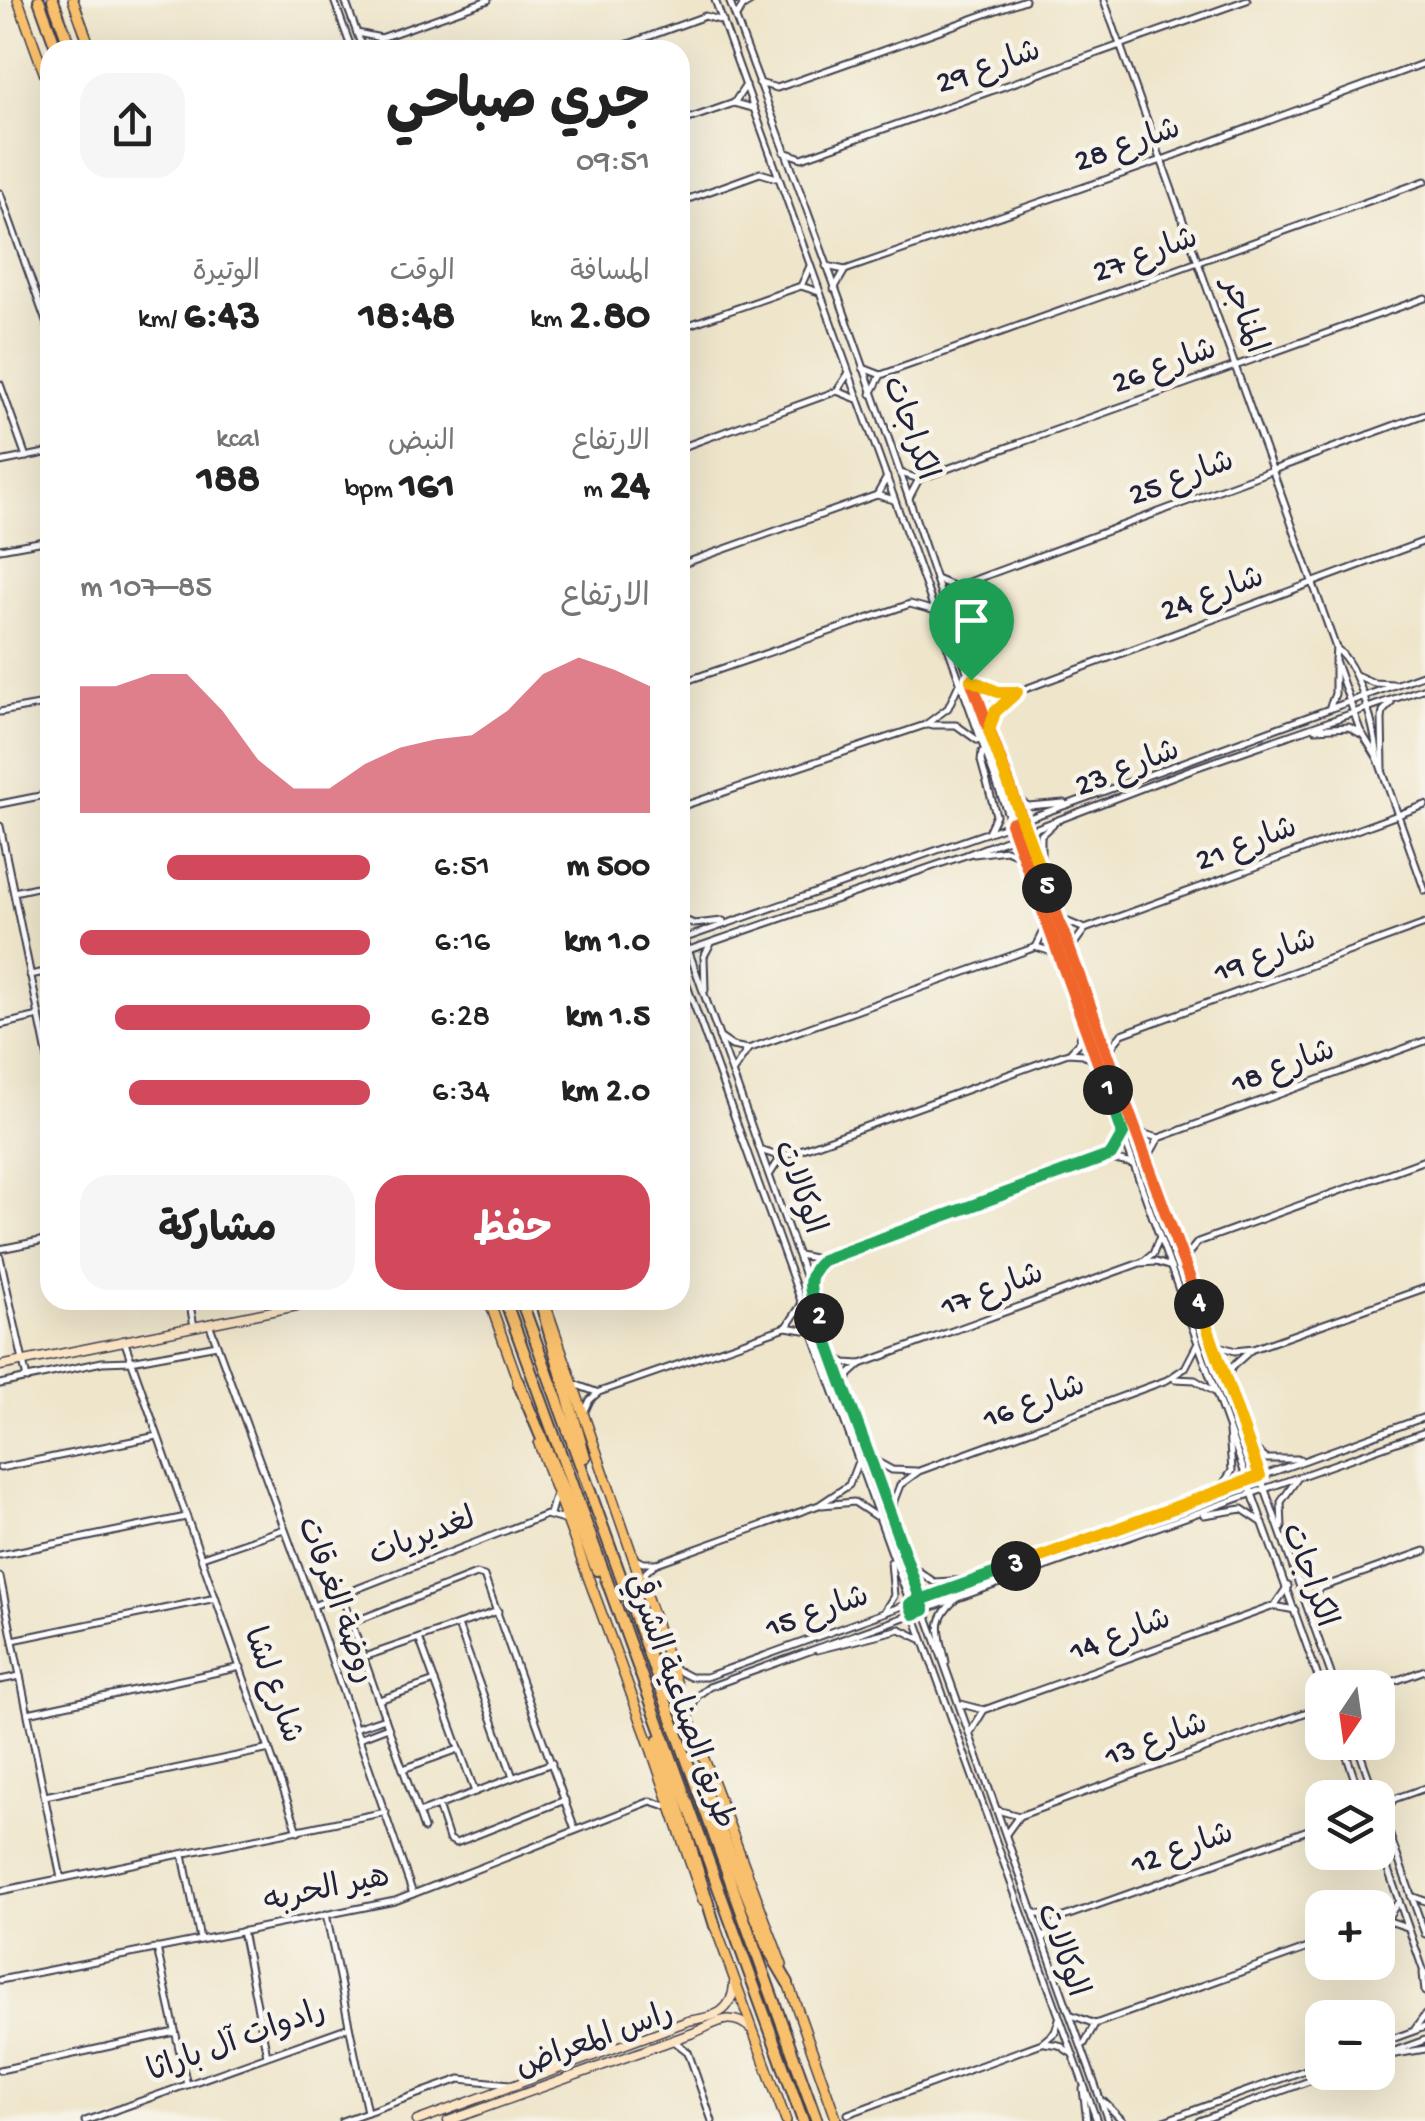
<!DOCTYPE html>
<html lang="ar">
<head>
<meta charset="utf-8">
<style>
	:root { --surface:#fff; --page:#f6f6f6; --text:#222; --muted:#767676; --accent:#d1495b }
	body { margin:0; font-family:"Gochi Hand","Playpen Sans Arabic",sans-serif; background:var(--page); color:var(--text); direction:rtl; height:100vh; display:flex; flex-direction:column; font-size:38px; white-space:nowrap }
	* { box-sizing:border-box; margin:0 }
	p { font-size:32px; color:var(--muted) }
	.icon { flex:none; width:55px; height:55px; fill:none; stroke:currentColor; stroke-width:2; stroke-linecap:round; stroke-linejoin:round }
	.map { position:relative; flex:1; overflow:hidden; direction:ltr }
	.sheet { position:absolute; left:40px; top:40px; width:650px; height:1270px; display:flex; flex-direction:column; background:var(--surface); border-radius:30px; box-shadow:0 10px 40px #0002; direction:rtl }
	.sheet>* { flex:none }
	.needle { width:65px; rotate:193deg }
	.tools { position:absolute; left:1305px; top:1670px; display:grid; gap:20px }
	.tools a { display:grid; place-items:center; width:90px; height:90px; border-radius:20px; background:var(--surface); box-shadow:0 10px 40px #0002; font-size:50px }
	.pin { position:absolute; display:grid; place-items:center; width:85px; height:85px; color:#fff; margin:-102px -42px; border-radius:50% 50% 50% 0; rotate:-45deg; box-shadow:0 0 10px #0007 }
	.pin .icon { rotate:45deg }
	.km { position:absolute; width:50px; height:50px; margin:-25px; border-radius:50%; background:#222; color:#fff; font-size:28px; line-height:50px; text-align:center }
	.round { display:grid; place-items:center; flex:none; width:105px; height:105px; border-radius:30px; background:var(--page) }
	.overview { display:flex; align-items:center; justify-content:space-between; height:170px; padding:0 40px }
	h1 { font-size:55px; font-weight:700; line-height:75px }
	.figures { display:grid; grid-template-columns:repeat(3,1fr); gap:15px; height:170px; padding:10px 40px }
	.figures div { display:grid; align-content:center }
	.figures b { font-size:42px; font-weight:700 }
	.figures small { font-size:28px; font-weight:400 }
	.figures p { font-size:28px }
	.chart { height:280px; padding:20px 40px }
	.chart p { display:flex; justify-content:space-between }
	.chart svg { width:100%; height:180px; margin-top:10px; fill:var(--accent); opacity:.7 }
	.cta { display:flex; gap:20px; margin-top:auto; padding:20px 40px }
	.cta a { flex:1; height:115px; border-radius:30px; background:var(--accent); color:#fff; font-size:40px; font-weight:700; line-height:115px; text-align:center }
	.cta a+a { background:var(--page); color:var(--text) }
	ul { padding:0 40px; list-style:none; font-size:32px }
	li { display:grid; grid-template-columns:160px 120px 1fr; align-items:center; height:75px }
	li i { height:25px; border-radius:12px; background:var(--accent) }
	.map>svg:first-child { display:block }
</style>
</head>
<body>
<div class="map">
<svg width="1425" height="2121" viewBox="0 0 1425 2121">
	<rect width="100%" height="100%" fill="#f7f3e8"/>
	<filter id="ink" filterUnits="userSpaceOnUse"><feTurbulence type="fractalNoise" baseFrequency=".01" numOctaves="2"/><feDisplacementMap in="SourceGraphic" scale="20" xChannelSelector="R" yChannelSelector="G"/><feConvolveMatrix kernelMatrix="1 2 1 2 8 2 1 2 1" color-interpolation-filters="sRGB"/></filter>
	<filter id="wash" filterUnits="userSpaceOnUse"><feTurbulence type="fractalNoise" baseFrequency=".0048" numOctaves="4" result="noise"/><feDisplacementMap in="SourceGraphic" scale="40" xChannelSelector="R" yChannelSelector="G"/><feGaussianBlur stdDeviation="2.25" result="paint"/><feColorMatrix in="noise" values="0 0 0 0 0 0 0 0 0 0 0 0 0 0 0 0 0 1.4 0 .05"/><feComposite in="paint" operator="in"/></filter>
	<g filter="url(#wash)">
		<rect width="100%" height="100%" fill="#eee5ca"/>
	</g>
	<g filter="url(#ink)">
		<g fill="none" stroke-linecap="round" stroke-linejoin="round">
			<defs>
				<g id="street">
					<polyline points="334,0 352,50"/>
					<polyline points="345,0 363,50"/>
					<polyline points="715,0 1322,1688"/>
					<path d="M729,0C791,166 853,332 909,499C957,640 1001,783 1061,919L1336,1688"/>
					<polyline points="735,0 746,3"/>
					<polyline points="1104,0 1336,648 1335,660 1360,730 1378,759"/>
					<polyline points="736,17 743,6 753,0"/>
					<polyline points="357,33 381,38 488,0"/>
					<polyline points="373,50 381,38"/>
					<polyline points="612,50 705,16 723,21"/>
					<polyline points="759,83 777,88 1025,0"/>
					<polyline points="734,103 746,85"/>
					<polyline points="680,122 734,103 752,108"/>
					<polyline points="784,152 802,158 1247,0"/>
					<polyline points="0,193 50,333"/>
					<polyline points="680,202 760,173 777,178"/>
					<polyline points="826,266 845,270 1162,160 1425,63"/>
					<polyline points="801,286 810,266"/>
					<polyline points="834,289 845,270"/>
					<polyline points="680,328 801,286 819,292"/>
					<polyline points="863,368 881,375 1425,181"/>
					<polyline points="0,384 26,457"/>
					<polyline points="837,391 857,399"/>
					<polyline points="871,394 881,375"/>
					<polyline points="680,448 837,391 848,374"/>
					<polyline points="0,462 50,452"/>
					<polyline points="901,473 919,479 1425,298"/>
					<polyline points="877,495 887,477"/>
					<polyline points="909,498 919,479"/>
					<polyline points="0,549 50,540"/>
					<polyline points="680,565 877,495 894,500"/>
					<polyline points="936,579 955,587 1425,414"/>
					<polyline points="946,607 955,587"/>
					<path d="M1336,648C1360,667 1375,730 1378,759L1425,891"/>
					<polyline points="1356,675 1374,683 1393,684"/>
					<polyline points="973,682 988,690 1014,692"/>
					<polyline points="680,683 910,604 932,610"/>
					<polyline points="1330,706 1335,694 1335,663"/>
					<polyline points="0,712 50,703"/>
					<polyline points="925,725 948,708 958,686"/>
					<polyline points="990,728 1001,704 1017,692 1425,541"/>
					<polyline points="1315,729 1349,727 1361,734"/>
					<polyline points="982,752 981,761 996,815 988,832"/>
					<polyline points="1383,768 1382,719 1383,711 1391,703"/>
					<polyline points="1014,797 1028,806 1064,803"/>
					<polyline points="0,804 50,794"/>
					<polyline points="680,807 925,725 956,725 977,740"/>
					<polyline points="0,826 50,1069"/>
					<polyline points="974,854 1006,850 1021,856"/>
					<polyline points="1041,867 1041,835 1053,824"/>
					<polyline points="14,892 50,884"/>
					<polyline points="680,918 694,924 723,921"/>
					<polyline points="1061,919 1085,929"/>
					<polyline points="680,927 1108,2121"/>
					<polyline points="680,940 1072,803 1425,674"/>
					<polyline points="1036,947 1046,927"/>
					<polyline points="1071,948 1085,929 1425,805"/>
					<polyline points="680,953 966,855 1192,769 1425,688"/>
					<polyline points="680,966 1097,2121"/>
					<polyline points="30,975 50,971"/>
					<polyline points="705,990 704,956 711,943"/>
					<polyline points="0,1025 39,1016"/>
					<polyline points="719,1037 732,1046 748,1049"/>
					<polyline points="1110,1049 1122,1034 1425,924"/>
					<polyline points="1071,1051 1079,1043 1083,1027"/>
					<polyline points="733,1071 748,1049 1036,947 1056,953"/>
					<polyline points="1137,1132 1159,1138 1425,1041"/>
					<polyline points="760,1150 781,1157"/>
					<polyline points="1109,1157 1122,1137"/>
					<polyline points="1148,1157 1159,1138"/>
					<polyline points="770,1174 781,1157 1068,1053 1083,1054 1097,1063"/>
					<polyline points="0,1249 50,1239"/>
					<polyline points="799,1255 823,1260 1107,1158 1133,1164"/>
					<polyline points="0,1257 27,1379"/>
					<polyline points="1183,1260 1198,1242 1425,1160"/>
					<polyline points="1143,1262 1153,1254 1159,1239"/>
					<polyline points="808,1284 814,1269 823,1260"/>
					<polyline points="189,1300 194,1326"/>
					<polyline points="209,1323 313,1606 413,1894"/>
					<polyline points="788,1325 801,1305"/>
					<polyline points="124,1340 298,1831"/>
					<polyline points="1216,1345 1235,1351 1253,1349 1425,1288"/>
					<polyline points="834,1356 845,1363 861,1364 1140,1263 1156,1262 1171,1267"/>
					<polyline points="1175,1379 1195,1380 1215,1392"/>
					<polyline points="1226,1380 1232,1367 1250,1351"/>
					<polyline points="0,1384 102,1362 131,1361 217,1345"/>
					<polyline points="574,1384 596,1392"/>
					<polyline points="845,1387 849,1375 861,1364"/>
					<polyline points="584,1413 590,1400 599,1392 786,1327 810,1331"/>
					<polyline points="1252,1446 1266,1459 1300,1459"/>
					<polyline points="870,1458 892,1470 916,1471"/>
					<polyline points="0,1468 157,1436"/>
					<polyline points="1219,1490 1232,1471 1229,1431"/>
					<polyline points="822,1505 854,1502 875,1516"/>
					<polyline points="890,1511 900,1485 919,1471 1167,1380 1185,1368 1197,1345"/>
					<polyline points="550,1514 556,1493"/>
					<polyline points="1204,1515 1242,1509 1263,1523"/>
					<polyline points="1282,1528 1281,1502 1297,1479"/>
					<polyline points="0,1555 186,1517"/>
					<polyline points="202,1557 284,1529"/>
					<polyline points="635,1559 643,1563 657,1563 819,1505 849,1485 857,1464"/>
					<polyline points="910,1565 934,1582 968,1580"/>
					<polyline points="0,1577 61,1878"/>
					<polyline points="1299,1581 1320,1588"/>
					<polyline points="643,1583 646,1572 656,1563"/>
					<polyline points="342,1596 424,1829"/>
					<polyline points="1307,1605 1320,1588 1425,1551"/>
					<polyline points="313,1606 546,1515 567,1521"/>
					<polyline points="1274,1606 1288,1586"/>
					<polyline points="924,1610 1425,1432"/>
					<polyline points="884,1612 894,1596 891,1562"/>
					<polyline points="351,1623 476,1574 484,1576 575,1830"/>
					<polyline points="458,1625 513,1777"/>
					<polyline points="419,1638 475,1792"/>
					<polyline points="13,1640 216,1598"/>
					<polyline points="817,1650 900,1629 921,1639"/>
					<polyline points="364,1657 498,1611"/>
					<path d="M946,1662C940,1633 931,1622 955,1600"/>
					<polyline points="673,1668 690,1677 706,1677 1425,1417"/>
					<polyline points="0,1680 20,1676"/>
					<polyline points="1376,1688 1425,1670"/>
					<polyline points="379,1700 435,1681"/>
					<polyline points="961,1704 984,1710 1274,1606 1295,1610"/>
					<polyline points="1310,1711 1322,1714"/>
					<polyline points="28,1713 241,1667"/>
					<polyline points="690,1716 696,1697 709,1687 913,1614"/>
					<polyline points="355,1728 385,1718"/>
					<polyline points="970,1733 984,1710"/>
					<polyline points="359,1738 388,1727"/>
					<polyline points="1342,1742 1361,1798"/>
					<polyline points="1356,1742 1376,1798"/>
					<polyline points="403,1769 459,1749"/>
					<polyline points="1374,1793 1394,1799"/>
					<polyline points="45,1796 270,1749"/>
					<polyline points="1378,1802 1425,1934"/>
					<polyline points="438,1806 449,1839 456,1843 565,1800"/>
					<polyline points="997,1810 1019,1816 1310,1711 1322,1695"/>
					<polyline points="419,1813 552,1763"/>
					<polyline points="1382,1815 1394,1799 1425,1788"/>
					<polyline points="1006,1834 1019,1816"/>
					<polyline points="1378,1841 1425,1975"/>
					<polyline points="183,1855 200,1939"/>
					<polyline points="0,1891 386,1812"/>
					<polyline points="1411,1896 1425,1901"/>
					<polyline points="1035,1913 1058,1919 1322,1825"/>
					<polyline points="326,1914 367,2112"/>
					<polyline points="1386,1920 1407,1927"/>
					<polyline points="1378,1924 1386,1920 1399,1901"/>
					<polyline points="242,1931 267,2055"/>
					<polyline points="1045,1937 1058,1919"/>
					<polyline points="157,1948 187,2085"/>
					<polyline points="1423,1973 1425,1992"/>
					<polyline points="0,1980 395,1901 651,1801 669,1807"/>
					<polyline points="1072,2015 1095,2024 1322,1943"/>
					<polyline points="1415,2029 1425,2015"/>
					<polyline points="674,2041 688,2052 712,2121"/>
					<polyline points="1045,2043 1059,2045 1071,2053"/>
					<polyline points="1084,2044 1095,2024"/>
					<polyline points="1378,2044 1425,2027"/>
					<polyline points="1390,2055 1425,2049"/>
					<polyline points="1378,2057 1425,2040"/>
					<polyline points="0,2070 175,2032"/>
					<polyline points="1083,2089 1087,2121"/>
					<polyline points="1104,2102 1123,2121"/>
					<polyline points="848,2114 1042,2043 1055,2032 1059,2019"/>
					<polyline points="85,2121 349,2027"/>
					<polyline points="342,2121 460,2079 510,2084"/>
					<polyline points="1164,2121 1322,2064"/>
					<polyline points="1199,2121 1334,2072"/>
				</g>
				<g id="secondary">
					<polyline points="0,1366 327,1300"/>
					<path d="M417,2121L688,2021C714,2017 733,2013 734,1983"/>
					<path d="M448,2121L693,2033C716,2024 729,2010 751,2029"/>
				</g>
				<g id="primary">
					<polyline points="18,0 50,89"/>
					<polyline points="73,0 91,50"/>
					<polyline points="489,1300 520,1387"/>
					<polyline points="548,1312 689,1719 782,1965"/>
					<polyline points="539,1444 646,1734 703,1900"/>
					<polyline points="714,1923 786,2121"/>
					<polyline points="787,1980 837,2121"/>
				</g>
				<g id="highway">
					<polyline points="39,0 57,50"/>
					<polyline points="53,0 71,50"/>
					<polyline points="505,1300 803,2121"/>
					<polyline points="521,1300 817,2121"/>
					<polyline points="540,1300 585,1457"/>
					<polyline points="518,1382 597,1570"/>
					<polyline points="658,1741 715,1926"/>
					<polyline points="705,1792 771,1954 788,1983"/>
				</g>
			</defs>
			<use href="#street" stroke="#413f50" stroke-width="9"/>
			<use href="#secondary" stroke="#413f50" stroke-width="11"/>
			<use href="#primary" stroke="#413f50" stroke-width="12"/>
			<use href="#highway" stroke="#413f50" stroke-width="14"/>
			<use href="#street" stroke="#fff" stroke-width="5"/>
			<use href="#secondary" stroke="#fce5c4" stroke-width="8"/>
			<use href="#primary" stroke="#f8bf6c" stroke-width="9"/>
			<use href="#highway" stroke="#f8bf6c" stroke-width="10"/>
		</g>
	</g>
	<g fill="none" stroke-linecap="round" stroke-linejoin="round" filter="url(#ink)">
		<defs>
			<polyline id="split-1" points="971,680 1022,819 1011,823 1108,1090"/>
			<path id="split-2" d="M819,1318C811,1295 802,1278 823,1260L1111,1155L1123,1134L1108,1090"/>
			<path id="split-3" d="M819,1318C853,1415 891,1512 924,1610L914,1614L910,1604C945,1591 980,1579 1016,1566"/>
			<polyline id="split-4" points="1016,1566 1260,1476 1199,1304"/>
			<polyline id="split-5" points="1047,888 1199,1304"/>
			<polyline id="split-6" points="971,680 998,692 1017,692 995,712 989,731 1047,888"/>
		</defs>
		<use href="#split-1" stroke="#fff" stroke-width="20"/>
		<use href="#split-2" stroke="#fff" stroke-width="20"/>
		<use href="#split-3" stroke="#fff" stroke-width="20"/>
		<use href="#split-4" stroke="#fff" stroke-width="20"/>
		<use href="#split-5" stroke="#fff" stroke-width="20"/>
		<use href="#split-6" stroke="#fff" stroke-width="20"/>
		<use href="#split-1" stroke="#f0652b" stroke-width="12"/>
		<use href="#split-2" stroke="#22a559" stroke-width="12"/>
		<use href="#split-3" stroke="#22a559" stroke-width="12"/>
		<use href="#split-4" stroke="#f5b400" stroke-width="12"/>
		<use href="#split-5" stroke="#f0652b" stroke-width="12"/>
		<use href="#split-6" stroke="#f5b400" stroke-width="12"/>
	</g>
	<g text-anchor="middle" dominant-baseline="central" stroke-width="9" stroke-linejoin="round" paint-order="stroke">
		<g font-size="32" fill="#22223b" stroke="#f7f3e8">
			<text transform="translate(989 69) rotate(-19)">شارع 29</text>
			<text transform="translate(1128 147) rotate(-19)">شارع 28</text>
			<text transform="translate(1146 257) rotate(-20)">شارع 27</text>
			<text transform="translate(1242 316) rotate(70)">المناجر</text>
			<text transform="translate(1165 368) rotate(-20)">شارع 26</text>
			<text transform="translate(908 429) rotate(70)">الكراجات</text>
			<text transform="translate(1182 480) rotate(-20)">شارع 25</text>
			<text transform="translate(1213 596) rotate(-20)">شارع 24</text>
			<text transform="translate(1128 770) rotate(-21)">شارع 23</text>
			<text transform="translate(1247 846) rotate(-20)">شارع 21</text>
			<text transform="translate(1266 958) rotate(-20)">شارع 19</text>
			<text transform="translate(1284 1069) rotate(-20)">شارع 18</text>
			<text transform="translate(797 1188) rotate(70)">الوكالات</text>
			<text transform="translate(993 1292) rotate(-20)">شارع 17</text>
			<text transform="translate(1035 1404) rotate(-20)">شارع 16</text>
			<text transform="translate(423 1539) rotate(-21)">لغديريات</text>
			<text transform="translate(1307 1576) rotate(70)">الكراجات</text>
			<text transform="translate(334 1601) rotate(70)">روضة الغرقات</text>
			<text transform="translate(818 1614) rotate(-19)">شارع 15</text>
			<text transform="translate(1121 1637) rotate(-20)">شارع 14</text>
			<text transform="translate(271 1686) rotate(70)">شارع لشا</text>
			<text transform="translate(678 1702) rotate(70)">طريق الصناعية الشرقي</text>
			<text transform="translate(1157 1742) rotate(-20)">شارع 13</text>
			<text transform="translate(1183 1851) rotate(-19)">شارع 12</text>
			<text transform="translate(327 1891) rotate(-12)">هير الحربه</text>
			<text transform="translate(1060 1951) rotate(70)">الوكالات</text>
			<text transform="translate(595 2042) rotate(-20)">راس المعراض</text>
			<text transform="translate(237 2043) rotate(-20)">رادوات آل باراثا</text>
		</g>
	</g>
</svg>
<div class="tools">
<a><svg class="needle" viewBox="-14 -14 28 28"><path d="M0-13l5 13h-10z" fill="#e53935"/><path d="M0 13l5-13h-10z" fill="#767676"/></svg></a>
<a><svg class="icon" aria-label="layers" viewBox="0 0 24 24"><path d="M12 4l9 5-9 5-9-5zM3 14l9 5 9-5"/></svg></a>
<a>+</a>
<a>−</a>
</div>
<div class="pin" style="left:971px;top:680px;background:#1e9e55"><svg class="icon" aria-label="arrive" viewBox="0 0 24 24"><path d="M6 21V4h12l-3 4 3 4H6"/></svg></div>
<b class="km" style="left:1108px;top:1090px">1</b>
<b class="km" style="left:819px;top:1318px">2</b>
<b class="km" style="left:1016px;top:1566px">3</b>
<b class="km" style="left:1199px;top:1304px">4</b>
<b class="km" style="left:1047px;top:888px">5</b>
<section class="sheet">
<div class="overview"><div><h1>جري صباحي</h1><p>09:51</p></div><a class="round"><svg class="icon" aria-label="share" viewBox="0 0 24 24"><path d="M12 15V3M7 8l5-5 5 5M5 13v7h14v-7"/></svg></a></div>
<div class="figures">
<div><p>المسافة</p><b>2.80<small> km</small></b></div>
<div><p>الوقت</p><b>18:48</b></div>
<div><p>الوتيرة</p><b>6:43<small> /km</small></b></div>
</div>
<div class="figures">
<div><p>الارتفاع</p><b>24<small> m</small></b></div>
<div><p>النبض</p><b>161<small> bpm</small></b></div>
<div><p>kcal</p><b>188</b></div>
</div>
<div class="chart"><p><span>الارتفاع</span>85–107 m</p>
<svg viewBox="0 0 160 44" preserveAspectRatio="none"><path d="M0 44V13L10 13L20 10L30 10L40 19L50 31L60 38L70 38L80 32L90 28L100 26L110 25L120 19L130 10L140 6L150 9L160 13V44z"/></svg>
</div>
<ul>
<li><b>500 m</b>6:51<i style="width:70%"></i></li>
<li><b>1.0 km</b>6:16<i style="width:100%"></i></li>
<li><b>1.5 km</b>6:28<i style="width:88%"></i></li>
<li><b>2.0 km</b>6:34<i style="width:83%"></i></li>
</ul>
<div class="cta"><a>حفظ</a><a>مشاركة</a></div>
</section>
</div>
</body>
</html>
